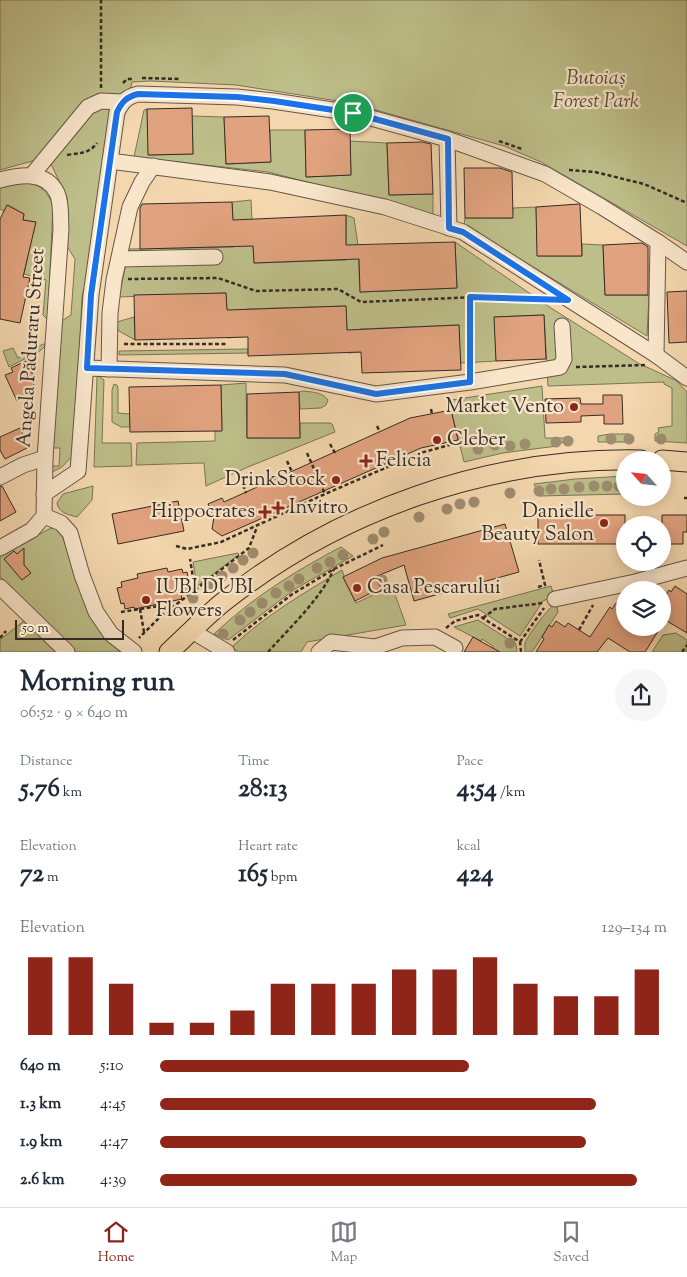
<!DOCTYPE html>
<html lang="en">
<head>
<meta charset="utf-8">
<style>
	:root { --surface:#fff; --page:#f6f6f7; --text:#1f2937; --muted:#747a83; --line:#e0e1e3; --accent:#8f2418 }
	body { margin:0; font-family:"Sorts Mill Goudy",serif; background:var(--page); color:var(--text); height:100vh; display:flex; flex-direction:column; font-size:19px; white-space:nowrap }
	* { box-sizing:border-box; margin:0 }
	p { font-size:16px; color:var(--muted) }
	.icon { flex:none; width:28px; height:28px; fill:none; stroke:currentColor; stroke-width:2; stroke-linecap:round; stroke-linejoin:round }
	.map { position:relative; height:652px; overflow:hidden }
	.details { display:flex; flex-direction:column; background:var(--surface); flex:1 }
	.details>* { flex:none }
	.needle { width:32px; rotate:297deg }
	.tools { position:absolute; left:616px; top:451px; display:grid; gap:10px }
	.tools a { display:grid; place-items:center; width:55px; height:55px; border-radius:50%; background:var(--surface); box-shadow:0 2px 12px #0003; font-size:25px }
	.scale { position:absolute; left:15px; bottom:12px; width:109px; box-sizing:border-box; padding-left:5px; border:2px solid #352c23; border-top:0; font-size:14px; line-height:18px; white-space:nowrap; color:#352c23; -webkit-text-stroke:4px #f8e5ca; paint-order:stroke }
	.pin { position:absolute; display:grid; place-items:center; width:42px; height:42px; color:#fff; margin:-21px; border:2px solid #fff; border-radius:50%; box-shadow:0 1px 5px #0007 }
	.round { display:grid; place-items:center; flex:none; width:52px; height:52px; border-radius:26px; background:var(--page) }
	.overview { display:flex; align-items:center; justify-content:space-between; height:85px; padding:0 20px }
	h1 { font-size:28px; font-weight:700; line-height:38px }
	.stats { display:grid; grid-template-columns:repeat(3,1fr); gap:8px; height:85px; padding:5px 20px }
	.stats div { display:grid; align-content:center }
	.stats b { font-size:25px; font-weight:700 }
	.stats small { font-size:14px; font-weight:400 }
	.stats p { font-size:14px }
	.chart { height:140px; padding:10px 20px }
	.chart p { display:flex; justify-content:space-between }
	.chart svg { width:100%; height:90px; margin-top:5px; stroke:var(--accent); stroke-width:6 }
	ul { padding:0 20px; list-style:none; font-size:16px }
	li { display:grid; grid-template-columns:80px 60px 1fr; align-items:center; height:38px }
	li i { height:12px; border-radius:6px; background:var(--accent) }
	.menu { display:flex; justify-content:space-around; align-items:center; height:70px; border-top:1px solid var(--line); background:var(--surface); font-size:14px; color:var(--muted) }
	.menu a { display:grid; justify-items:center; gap:2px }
	.menu .active { color:var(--accent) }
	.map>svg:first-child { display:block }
</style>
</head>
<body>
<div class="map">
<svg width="687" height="652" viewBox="0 0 687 652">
	<rect width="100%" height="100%" fill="#f4d7ae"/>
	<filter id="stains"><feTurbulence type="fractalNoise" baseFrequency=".004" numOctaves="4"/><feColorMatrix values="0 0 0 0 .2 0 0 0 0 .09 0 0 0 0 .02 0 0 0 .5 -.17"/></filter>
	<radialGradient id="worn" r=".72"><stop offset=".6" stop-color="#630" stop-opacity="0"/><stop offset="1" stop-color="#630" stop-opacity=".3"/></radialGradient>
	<g fill="#bdbe89" stroke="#797556">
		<polygon points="0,0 687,0 687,246 541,162 504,146 351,103 236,85 150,81 132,82 90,269 82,296 75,453 62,467 50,473 51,466 59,466 60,448 52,448 60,322 71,315 75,259 65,243 67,198 52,166 42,161 43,158 0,170"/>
		<polygon points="147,109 149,155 193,154 192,116 224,117 226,164 270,162 270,130 305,130 306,177 351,175 350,141 387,143 389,195 433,194 433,214 268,172 134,157 144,110"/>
		<path d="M27,181C41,186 47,191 53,205L48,317L46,318L43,315L46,280L24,274L35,222L23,220L24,214L8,205L4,211L0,209V186Z"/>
		<polygon points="251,200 254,263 346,260 346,215 354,218 358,245 360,292 457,288 455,242 551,308 638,363 677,381 687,392 687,443 655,441 655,434 659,432 658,428 672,426 672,388 664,384 664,382 548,386 544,315 495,317 496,361 460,363 459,325 360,329 361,352 348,353 346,306 247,309 248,336 228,338 226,293 119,297 129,249 234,247 232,202"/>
		<polygon points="536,207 538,256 582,256 582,244 603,245 605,295 649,295 647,336 464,225 465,218 512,218 513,208"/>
		<polygon points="134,317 135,340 119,331 117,328 117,322"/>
		<polygon points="43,344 46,345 40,351 9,367 3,351 13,348 18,358"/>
		<polygon points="248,349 248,353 119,355 119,351"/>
		<polygon points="99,376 104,380 102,443 131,443 132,466 94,467 97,377"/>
		<polygon points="246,383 247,438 300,438 300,423 330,423 332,424 335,432 248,467 206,486 204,463 136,465 137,443 215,441 215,431 222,430 221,385"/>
		<polygon points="114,384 117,385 118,388 118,413 130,414 130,427 121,427 112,422 112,390"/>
		<polygon points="542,386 545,438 572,438 573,441 560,443 557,446 503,453 464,462 451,410 455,409 452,400"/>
		<path d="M303,391C312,392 322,392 328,400L326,405L321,408L300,409L299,392Z"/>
		<polygon points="610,434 629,434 632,437 630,442 598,442 598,436"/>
		<polygon points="625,476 625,494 539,496 534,484 575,479"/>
		<path d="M93,486L92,500L77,517C67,514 59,513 57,503L63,494Z"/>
		<path d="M51,528H56L61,532C72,562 84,611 103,636C108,642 115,647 120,652H74L0,577V555Z"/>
		<path d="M341,547L353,556L295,589L228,640L214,634C252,598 295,571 341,547Z"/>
		<polygon points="238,553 239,555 197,586 193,562"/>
		<path d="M342,570L344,576L343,577L356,603L392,586L406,625L307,642L301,652H239L234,649L233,646C266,615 304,593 342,570Z"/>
		<polygon points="551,586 554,596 543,601 520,636 478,609 450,618 448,614"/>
		<path d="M556,603L558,612L532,652H525C525,652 525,644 525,643C528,635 549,607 556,603Z"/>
		<polygon points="25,620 58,652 0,652 0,640"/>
		<polygon points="478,620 516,644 517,652 498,652 493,649 493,646 482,639 481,641 454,627"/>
		<polygon points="676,633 687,640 687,652 652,652 663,635"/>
	</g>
	<g fill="#e1a37f" stroke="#352c23">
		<polygon points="192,108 193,154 148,155 147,109"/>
		<polygon points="269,116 271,162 226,164 224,117"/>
		<polygon points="350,129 351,175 306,177 305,130"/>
		<polygon points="422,142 431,144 433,194 389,195 387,143"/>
		<polygon points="464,168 500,168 512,172 513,218 465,218"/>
		<polygon points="232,202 233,220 346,215 346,245 455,242 457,288 360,292 359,259 254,263 253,246 140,249 140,208 142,204"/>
		<polygon points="579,204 580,205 582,256 537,256 536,207"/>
		<polygon points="7,205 24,214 23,220 36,222 23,277 30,278 20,323 0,319 0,219"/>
		<polygon points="642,243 648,247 648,295 605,295 603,245"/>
		<polygon points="687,291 687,342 669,343 667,292"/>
		<polygon points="226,293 227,310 346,306 347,330 459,325 461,370 362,373 361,352 248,356 248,337 135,340 134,295"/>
		<polygon points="544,315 546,359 496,361 494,317"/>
		<polygon points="26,361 35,379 32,380 35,387 30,390 32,393 17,401 5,375 13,372 11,368"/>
		<polygon points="221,385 222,431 130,432 129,387"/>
		<polygon points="299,392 300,438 247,438 247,394"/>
		<polygon points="603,395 622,395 623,424 604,424 604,415 581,416 581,422 546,423 545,399 580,398 581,404 603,404"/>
		<polygon points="451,410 458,440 421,448 222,536 212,529 214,517 208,504 222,498 224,502 410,418"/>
		<polygon points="20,428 29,447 5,459 0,450 0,437"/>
		<polygon points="0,486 2,486 16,512 0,521"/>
		<polygon points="178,501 184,531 118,544 112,514"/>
		<rect x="538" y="515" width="87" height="29"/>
		<polygon points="662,515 687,515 687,532 683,532 683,544 662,544"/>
		<polygon points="505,524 519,572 414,601 404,565 375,577 381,588 355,601 343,577 382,558"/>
		<polygon points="24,548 24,565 31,573 22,580 4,559 14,551 17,554"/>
		<polygon points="167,568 168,572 182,569 183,573 187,572 190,587 187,588 188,594 181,595 182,599 135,609 134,607 125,609 124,603 121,604 117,588 122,587 121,582 138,578 137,574"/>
		<polygon points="675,586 687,594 687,633 662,618 662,600 669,590 671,592"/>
		<polygon points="616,603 625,608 625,628 660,628 645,652 630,652 608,638 597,652 536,652 544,639 542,637 549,625 552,627 556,621 565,627 568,623 590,637 610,607 612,609"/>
		<polygon points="473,637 500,652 464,652"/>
	</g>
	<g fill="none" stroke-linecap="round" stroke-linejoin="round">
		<defs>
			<g id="minor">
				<polyline points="447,139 449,228"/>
				<polyline points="110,161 270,182 385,207 463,232 656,355 687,378"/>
				<polyline points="32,175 88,107 101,101 122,102"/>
				<path d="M0,180C19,175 46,170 57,193C62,204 60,217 61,229L45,458L44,516L32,530L0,548"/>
				<polyline points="658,242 687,262"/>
				<polyline points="119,259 215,257"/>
				<polyline points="87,368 285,375 376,394 470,382 560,367 564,359 562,326"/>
				<polyline points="109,369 110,313 114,280 130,207 142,182 153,166"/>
				<polyline points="0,477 23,465 45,458"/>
				<path d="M44,494L78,471L91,295L117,112C122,102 126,97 138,94L237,97L273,101L353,113L447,139L545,174L602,207L658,242L656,355"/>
				<polyline points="44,516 61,523 70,533 82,575 96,612 111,634 134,652"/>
				<polyline points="0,587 67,652"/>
				<polyline points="555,599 635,582 687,568"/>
				<polyline points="192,631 227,652"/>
				<polyline points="319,652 331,642 375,647 402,638 435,637 455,648"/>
			</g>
			<g id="major">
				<polyline points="662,460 687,462"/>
				<path d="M169,652C186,636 204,618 222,603C340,509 490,457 641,460"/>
			</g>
		</defs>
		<use href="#minor" stroke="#655746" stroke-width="17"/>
		<use href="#major" stroke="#352c23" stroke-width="21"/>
		<g stroke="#352c23" stroke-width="2.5" stroke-dasharray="4 2.5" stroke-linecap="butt">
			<polyline points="142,78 181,79"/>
			<polyline points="123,83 127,79 134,79"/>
			<polyline points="101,88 101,0"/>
			<polyline points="499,141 522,149"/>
			<path d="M67,155C79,153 89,154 97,143"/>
			<polyline points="569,170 595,172 644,184 687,203"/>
			<polyline points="128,279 218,278 256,291 338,289 361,302 477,297 539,299"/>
			<polyline points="469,297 470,368"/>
			<polyline points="124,344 228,344"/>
			<polyline points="576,367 646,365"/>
			<polyline points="431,409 432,414"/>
			<polyline points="377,426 380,432"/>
			<polyline points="330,444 335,453"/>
			<polyline points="307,453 325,494"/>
			<polyline points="287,461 292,472"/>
			<polyline points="241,479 246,493"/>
			<polyline points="684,498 687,498"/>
			<polyline points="176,546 187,549 221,542 325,494 420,453 457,443"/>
			<polyline points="538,587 545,585 539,560"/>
			<polyline points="195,590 249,548 257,527"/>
			<polyline points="140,609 144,632"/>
			<polyline points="121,612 159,606 161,616 139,638"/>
			<polyline points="161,616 195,590 190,559"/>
			<polyline points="483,618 495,609 543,603"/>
			<polyline points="446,628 455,621 478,615 520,642 521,652"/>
			<polyline points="579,630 593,605"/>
			<polyline points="0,638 6,631"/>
			<polyline points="233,640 291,595 334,569 383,545"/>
			<polyline points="520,642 544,608"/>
			<path d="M268,652C291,626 319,601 334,569"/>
			<polyline points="682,652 687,645"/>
		</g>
		<use href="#minor" stroke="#f8e5ca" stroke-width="15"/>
		<use href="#major" stroke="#f4d7ae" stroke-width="19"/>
	</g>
	<g fill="#9e8d6f">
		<circle cx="611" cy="439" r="5.5"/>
		<circle cx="629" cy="439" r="5.5"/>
		<circle cx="661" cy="439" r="5.5"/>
		<circle cx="568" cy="441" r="5.5"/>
		<circle cx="556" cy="442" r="5.5"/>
		<circle cx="525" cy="444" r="5.5"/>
		<circle cx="495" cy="445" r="5.5"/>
		<circle cx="510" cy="446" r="5.5"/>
		<circle cx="478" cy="449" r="5.5"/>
		<circle cx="594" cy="486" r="5.5"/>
		<circle cx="607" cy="486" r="5.5"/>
		<circle cx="619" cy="486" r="5.5"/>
		<circle cx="579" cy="487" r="5.5"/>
		<circle cx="551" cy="489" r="5.5"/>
		<circle cx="564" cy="489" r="5.5"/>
		<circle cx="539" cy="491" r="5.5"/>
		<circle cx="510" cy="493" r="5.5"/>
		<circle cx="474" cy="502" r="5.5"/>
		<circle cx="460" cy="504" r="5.5"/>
		<circle cx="447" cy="509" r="5.5"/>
		<circle cx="419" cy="517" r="5.5"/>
		<circle cx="384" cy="532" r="5.5"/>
		<circle cx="373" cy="539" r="5.5"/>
		<circle cx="253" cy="553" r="5.5"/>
		<circle cx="343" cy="555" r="5.5"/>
		<circle cx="243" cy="560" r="5.5"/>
		<circle cx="330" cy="562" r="5.5"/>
		<circle cx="233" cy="568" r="5.5"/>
		<circle cx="317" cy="568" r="5.5"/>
		<circle cx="222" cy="576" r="5.5"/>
		<circle cx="299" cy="579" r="5.5"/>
		<circle cx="382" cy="580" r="5.5"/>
		<circle cx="212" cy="584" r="5.5"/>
		<circle cx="289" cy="586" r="5.5"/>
		<circle cx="276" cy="593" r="5.5"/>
		<circle cx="193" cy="598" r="5.5"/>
		<circle cx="262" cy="603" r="5.5"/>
		<circle cx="250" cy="612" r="5.5"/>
		<circle cx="240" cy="620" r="5.5"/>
		<circle cx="223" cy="634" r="5.5"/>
		<circle cx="510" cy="643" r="5.5"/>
	</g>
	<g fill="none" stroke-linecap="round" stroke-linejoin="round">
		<defs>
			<path id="route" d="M138,94L237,97L274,101L353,113L448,139L449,228L463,232L568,300L470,297V382L376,394L285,374L87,368L91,295L117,112C122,102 126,97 138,94Z"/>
		</defs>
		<use href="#route" stroke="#fff" stroke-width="10"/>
		<use href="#route" stroke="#1a73e8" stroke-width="6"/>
	</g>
	<g fill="#8f2418" stroke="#f8e5ca" stroke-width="2">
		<circle cx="574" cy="407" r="5"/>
		<circle cx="437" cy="440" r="5"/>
		<path d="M363.5 453.5h5v5h5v5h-5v5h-5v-5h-5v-5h5z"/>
		<circle cx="336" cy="480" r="5"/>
		<path d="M275.5 500.5h5v5h5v5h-5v5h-5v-5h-5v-5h5z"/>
		<path d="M262.5 504.5h5v5h5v5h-5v5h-5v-5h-5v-5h5z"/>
		<circle cx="604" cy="523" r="5"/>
		<circle cx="357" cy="588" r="5"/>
		<circle cx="146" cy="600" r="5"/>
	</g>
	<g text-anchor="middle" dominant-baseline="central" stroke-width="4.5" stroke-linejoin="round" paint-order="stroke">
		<g font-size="20" font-style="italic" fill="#57503c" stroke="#f8e5ca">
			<text x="596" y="79">Butoiaș<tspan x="596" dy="23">Forest Park</tspan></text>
		</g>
		<g font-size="20" fill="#352c23" stroke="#f8e5ca">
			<text transform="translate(32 348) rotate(-86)">Angela Păduraru Street</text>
		</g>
		<g font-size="20" fill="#352c23" stroke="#f8e5ca" text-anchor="start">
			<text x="564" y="407" text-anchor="end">Market Vento</text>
			<text x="447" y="440">Cleber</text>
			<text x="376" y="461">Felicia</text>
			<text x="326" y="480" text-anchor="end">DrinkStock</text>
			<text x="289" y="508">Invitro</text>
			<text x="255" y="512" text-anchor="end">Hippocrates</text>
			<text x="594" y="512" text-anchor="end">Danielle<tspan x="594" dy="23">Beauty Salon</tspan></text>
			<text x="156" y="588">IUBI DUBI<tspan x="156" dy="23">Flowers</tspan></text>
			<text x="367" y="588">Casa Pescarului</text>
		</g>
	</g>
	<rect width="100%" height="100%" filter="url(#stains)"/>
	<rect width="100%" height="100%" fill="url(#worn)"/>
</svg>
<div class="tools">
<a><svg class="needle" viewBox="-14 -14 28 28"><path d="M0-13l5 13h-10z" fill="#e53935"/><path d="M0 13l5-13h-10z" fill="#747a83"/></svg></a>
<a><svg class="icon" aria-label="locate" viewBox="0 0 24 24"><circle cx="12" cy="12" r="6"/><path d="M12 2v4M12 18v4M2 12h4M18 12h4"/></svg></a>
<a><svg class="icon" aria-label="layers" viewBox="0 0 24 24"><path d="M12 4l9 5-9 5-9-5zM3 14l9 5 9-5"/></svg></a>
</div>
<div class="scale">50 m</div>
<div class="pin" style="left:353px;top:113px;background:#1e9e55"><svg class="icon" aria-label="arrive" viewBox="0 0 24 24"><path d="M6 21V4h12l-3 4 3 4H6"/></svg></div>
</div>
<section class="details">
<div class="overview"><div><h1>Morning run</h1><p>06:52 · 9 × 640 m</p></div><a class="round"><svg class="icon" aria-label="share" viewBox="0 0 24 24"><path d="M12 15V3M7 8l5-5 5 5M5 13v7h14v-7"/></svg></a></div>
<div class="stats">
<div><p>Distance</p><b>5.76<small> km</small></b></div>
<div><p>Time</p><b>28:13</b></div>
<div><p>Pace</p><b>4:54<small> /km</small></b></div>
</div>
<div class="stats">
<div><p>Elevation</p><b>72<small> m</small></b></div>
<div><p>Heart rate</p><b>165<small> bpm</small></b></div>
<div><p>kcal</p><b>424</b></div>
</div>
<div class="chart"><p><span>Elevation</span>129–134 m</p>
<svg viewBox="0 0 160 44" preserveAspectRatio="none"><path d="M5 44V6M15 44V6M25 44V19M35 44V38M45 44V38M55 44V32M65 44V19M75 44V19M85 44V19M95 44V12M105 44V12M115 44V6M125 44V19M135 44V25M145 44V25M155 44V12"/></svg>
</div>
<ul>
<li><b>640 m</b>5:10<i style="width:61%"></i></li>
<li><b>1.3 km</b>4:45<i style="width:86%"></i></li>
<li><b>1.9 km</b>4:47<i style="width:84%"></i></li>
<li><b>2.6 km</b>4:39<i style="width:94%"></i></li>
</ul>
</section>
<nav class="menu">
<a class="active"><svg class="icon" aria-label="home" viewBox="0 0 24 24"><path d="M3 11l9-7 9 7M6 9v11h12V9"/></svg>Home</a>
<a><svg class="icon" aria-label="map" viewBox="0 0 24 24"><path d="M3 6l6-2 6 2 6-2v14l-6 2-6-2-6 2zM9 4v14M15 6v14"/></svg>Map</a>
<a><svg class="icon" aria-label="saved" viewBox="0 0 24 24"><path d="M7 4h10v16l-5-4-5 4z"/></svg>Saved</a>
</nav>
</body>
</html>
